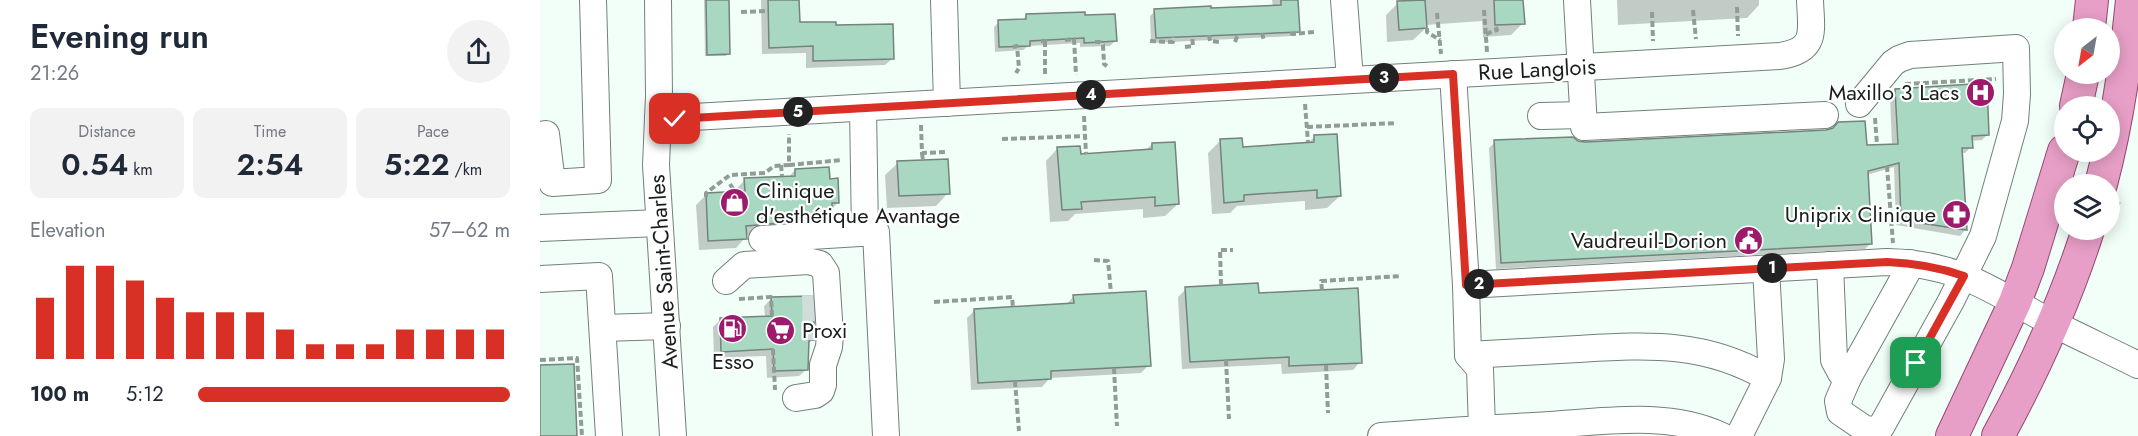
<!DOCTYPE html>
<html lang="en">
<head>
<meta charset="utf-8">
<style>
	:root { --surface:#fff; --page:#f2f2f3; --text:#1f2937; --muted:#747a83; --accent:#d93025 }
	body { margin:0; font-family:Jost,sans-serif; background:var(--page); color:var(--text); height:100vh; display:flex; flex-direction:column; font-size:22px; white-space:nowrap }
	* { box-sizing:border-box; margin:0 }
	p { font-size:20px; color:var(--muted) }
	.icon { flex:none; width:33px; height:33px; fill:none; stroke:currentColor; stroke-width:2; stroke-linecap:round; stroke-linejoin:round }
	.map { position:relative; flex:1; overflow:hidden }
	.details { display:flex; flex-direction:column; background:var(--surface); width:540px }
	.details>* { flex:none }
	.needle { width:39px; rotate:211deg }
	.fabs { position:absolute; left:1514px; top:18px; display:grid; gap:12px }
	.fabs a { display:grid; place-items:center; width:66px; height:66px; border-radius:50%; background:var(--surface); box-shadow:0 3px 15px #0003; font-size:30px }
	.pin { position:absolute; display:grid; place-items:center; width:51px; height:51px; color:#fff; margin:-26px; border-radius:12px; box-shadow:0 3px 9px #0006 }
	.km { position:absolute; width:30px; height:30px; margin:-15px; border-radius:50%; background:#222; color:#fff; font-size:16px; line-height:30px; text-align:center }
	.round { display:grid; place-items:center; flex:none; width:63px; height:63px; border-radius:32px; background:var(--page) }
	.head { display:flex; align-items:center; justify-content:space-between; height:102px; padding:0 30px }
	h1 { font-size:33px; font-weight:600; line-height:45px }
	.metrics { display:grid; grid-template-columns:repeat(3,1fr); gap:9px; height:102px; padding:6px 30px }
	.metrics div { display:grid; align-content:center; border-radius:12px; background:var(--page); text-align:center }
	.metrics b { font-size:30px; font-weight:600 }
	.metrics small { font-size:16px; font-weight:400 }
	.metrics p { font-size:16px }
	.chart { height:168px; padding:12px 30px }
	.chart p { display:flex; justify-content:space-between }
	.chart svg { width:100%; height:108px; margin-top:6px; stroke:var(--accent); stroke-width:6 }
	ul { padding:0 30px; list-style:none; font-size:20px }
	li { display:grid; grid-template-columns:96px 72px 1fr; align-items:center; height:45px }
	li i { height:15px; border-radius:8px; background:var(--accent) }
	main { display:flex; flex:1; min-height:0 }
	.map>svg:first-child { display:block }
</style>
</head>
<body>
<main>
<section class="details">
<div class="head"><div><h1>Evening run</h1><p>21:26</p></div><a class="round"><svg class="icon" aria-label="share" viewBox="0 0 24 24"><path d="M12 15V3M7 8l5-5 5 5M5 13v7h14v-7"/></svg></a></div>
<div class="metrics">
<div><p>Distance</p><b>0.54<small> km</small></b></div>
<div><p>Time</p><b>2:54</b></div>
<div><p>Pace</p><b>5:22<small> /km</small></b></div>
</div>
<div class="chart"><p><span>Elevation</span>57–62 m</p>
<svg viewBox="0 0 160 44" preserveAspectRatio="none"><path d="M5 44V19M15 44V6M25 44V6M35 44V12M45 44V19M55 44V25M65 44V25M75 44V25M85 44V32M95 44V38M105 44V38M115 44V38M125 44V32M135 44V32M145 44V32M155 44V32"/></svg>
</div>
<ul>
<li><b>100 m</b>5:12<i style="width:100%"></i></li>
</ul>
</section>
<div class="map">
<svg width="1598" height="436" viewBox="0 0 1598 436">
	<rect width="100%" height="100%" fill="#f2fff9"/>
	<g fill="#0003">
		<polygon points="164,0 187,0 188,54 186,56 165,56"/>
		<polygon points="221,0 258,0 259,23 295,27 353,58 345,65 266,68 266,53 222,54"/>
		<polygon points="732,0 757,0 758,31 753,36 611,43 610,16 615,11 733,7"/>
		<polygon points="866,0 982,0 983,23 971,35 943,37 942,21 886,25 886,28 873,40 847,42 846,15 858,3 864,2"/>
		<polygon points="1077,0 1219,0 1219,5 1207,18 1078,25"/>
		<polygon points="486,16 544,17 575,41 570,46 540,47 540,43 488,46 483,50 455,52 454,27 459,22 481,21"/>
		<polygon points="1356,90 1448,134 1442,140 1431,141 1431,147 1425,153 1421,153 1425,230 1420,236 1356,225 1354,167 1327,175 1331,243 1325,249 956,269 949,148 955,142 1352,146 1350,96"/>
		<polygon points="774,137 800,196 787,208 765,210 765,201 697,206 690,213 672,214 668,153 680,141 701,148 768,144"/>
		<polygon points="612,144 638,204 625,216 603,218 603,209 535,214 528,221 510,222 506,161 518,148 539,156 605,151"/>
		<polygon points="358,163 408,193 396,206 347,208 345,175"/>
		<polygon points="255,170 288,180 298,202 281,223 236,225 229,232 205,235 205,238 196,248 159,250 156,205 166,195 195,193 195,190 205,180 248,178"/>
		<polygon points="646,289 717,295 820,362 813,370 742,374 741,364 642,369 638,297"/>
		<polygon points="534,296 609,365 601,373 510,378 502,387 431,390 427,318 435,310 526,305"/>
		<polygon points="231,299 273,339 267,346 267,369 259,376 227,378 226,356 174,358 173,327 180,320 225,317 224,306"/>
	</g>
	<g fill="#a8d8c2" stroke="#74837c" stroke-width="1.5">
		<polygon points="166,0 189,0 190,54 167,55"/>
		<polygon points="228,0 259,0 260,22 296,22 296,25 353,24 354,59 273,61 273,46 229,48"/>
		<polygon points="741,0 758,0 760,32 616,38 614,9 671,6 671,8 741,5"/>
		<polygon points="885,0 887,28 859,30 857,1"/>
		<polygon points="954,0 983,0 985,24 955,25"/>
		<polygon points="545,12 545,15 575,14 577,41 544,43 544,38 490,41 490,46 459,47 458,20 486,19 486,14"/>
		<polygon points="1447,83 1449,135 1432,136 1433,148 1422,148 1427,230 1361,220 1359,163 1328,171 1332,244 961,263 954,140 1033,137 1038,141 1045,142 1286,130 1293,128 1298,122 1325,121 1327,145 1358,144 1355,89"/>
		<polygon points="797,134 801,196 777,198 777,190 704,195 704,201 684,203 680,139 702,138 703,147 774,142 774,135"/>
		<polygon points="635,142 639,204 615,206 615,197 541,202 542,209 522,210 517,147 540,146 541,154 612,149 612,143"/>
		<polygon points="408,159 410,194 359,196 357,161"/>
		<polygon points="289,167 290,179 298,178 299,203 292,203 292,214 240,216 240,223 206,226 207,239 168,241 166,193 205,191 204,178 255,176 255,169"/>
		<polygon points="718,283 719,293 818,288 822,363 749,366 749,357 650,362 645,287"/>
		<polygon points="606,291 611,366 511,371 511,379 438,383 434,309 534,303 533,295"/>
		<polygon points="272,296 275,335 275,340 269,340 268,370 234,371 233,349 181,352 180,318 232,316 231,297"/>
		<polygon points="34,364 37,436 0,436 0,365"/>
	</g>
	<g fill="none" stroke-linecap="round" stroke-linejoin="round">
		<polyline stroke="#d1ddd8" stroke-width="26" stroke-dasharray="26 13" stroke-linecap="butt" points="275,295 276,340"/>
		<defs>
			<g id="minor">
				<polyline points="118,0 119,96 116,165 133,436"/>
				<polyline points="404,0 407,103"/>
				<polyline points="804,0 810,80"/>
				<polyline points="1037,0 1044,127 1285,115"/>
				<polyline points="913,74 926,285"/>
				<polyline points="323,108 325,233"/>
				<polyline points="1001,116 1043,115"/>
				<path d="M118,119L1240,56C1278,50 1271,31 1270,0"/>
				<polyline points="0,135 6,134 12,183 58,180 53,0"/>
				<polyline points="0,228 119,223"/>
				<polyline points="222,239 336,232 346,436"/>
				<polyline points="1290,265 1294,360 1301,373 1308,378 1366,274 1370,263"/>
				<polyline points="1226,269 1231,359 1228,378"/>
				<polyline points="0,279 59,276 69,436"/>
				<polyline points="186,281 204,265 268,261 280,264 286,273 290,335 289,347 283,365 283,385 281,391 275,395 256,398"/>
				<polyline points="63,328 127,326"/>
				<path d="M928,355C965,353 1001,351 1038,349C1108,345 1164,341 1228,378L1199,436"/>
				<polyline points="1308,378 1298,401 1300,412 1325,429 1337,430 1341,427 1411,301 1443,236 1475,121 1477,94 1476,48 1370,55 1359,59 1353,63 1319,104"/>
				<path d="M942,428L940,369L928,355L926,285L1347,262C1420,263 1453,292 1514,324C1542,338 1570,351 1598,365"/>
				<path d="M841,436C897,432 954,428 1010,425C1066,421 1130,411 1182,436"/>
			</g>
			<g id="major">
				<polyline points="1549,28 1552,0"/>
				<polyline points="1536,106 1543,74"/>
				<path d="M1561,184C1577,124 1586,62 1592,0"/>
				<polyline points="1412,436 1475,302 1488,268 1524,151"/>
				<path d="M1458,436C1494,370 1525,302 1548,230"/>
			</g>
		</defs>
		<use href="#minor" stroke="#72807a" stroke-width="28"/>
		<use href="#major" stroke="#964872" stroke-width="34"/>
		<g stroke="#929c97" stroke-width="4" stroke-dasharray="6 3" stroke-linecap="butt">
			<polyline points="1197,7 1198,36"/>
			<polyline points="944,10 947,52"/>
			<polyline points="1153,10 1156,39"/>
			<polyline points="201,12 228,11"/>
			<polyline points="1112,12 1113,41"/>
			<polyline points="897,13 901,54"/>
			<polyline points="887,28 887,32 900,40"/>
			<polyline points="752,32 752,34 775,32"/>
			<polyline points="722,33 724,41"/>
			<polyline points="946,34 957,30 955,25"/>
			<polyline points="669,35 670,41 679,42"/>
			<polyline points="525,40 534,39 536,75"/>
			<polyline points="501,41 508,41"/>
			<polyline points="505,41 505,76"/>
			<polyline points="610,41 633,42 633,37"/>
			<polyline points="555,42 560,42 563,45 564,64 567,66"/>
			<polyline points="695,42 698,34"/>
			<polyline points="473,47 477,46 479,68 476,73"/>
			<polyline points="645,47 653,46 652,36"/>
			<polyline points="1365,84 1456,79"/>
			<polyline points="765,104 768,142"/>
			<polyline points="544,116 546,154"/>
			<polyline points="1335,118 1337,145"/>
			<polyline points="381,125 382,153 407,152"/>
			<polyline points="767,127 857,123"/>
			<polyline points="462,139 545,136"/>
			<polyline points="382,153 383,160"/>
			<polyline points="241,165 242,176"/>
			<polyline points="249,165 302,160"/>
			<polyline points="1347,166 1353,243"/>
			<polyline points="190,184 195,192"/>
			<polyline points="166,197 166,193 190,175 225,173 234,166 249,165 249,134"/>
			<polyline points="1351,218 1361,217"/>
			<polyline points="1572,225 1579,201"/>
			<polyline points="554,260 568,261 571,293"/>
			<polyline points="681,285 680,250 693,250"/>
			<polyline points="782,290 781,281 861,276"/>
			<polyline points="199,299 231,297 232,316"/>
			<polyline points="394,302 472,297 473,307"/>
			<polyline points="233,349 235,390"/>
			<polyline points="0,360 37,358 42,436"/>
			<polyline points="686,360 689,419"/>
			<polyline points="786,365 788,413"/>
			<polyline points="574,368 577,426"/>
			<polyline points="475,381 479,431"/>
		</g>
		<use href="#minor" stroke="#fff" stroke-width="26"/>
		<use href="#major" stroke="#e89fc7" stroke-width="32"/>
	</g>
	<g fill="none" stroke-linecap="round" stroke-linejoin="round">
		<defs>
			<path id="route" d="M135,119L913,74L926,285L1347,262C1374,263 1398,267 1424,276L1376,363"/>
		</defs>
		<use href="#route" stroke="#fff" stroke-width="12"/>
		<use href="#route" stroke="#d93025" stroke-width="8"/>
	</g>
	<defs>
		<symbol id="hospital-disc" viewBox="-11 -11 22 22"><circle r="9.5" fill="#9e1a6b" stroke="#fff"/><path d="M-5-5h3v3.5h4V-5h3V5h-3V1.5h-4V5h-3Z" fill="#fff"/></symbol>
		<symbol id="shop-disc" viewBox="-11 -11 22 22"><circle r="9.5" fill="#9e1a6b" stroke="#fff"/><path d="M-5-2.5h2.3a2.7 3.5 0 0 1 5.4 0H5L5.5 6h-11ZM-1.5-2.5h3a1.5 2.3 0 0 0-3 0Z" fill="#fff"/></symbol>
		<symbol id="pharmacy-disc" viewBox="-11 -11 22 22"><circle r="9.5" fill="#9e1a6b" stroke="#fff"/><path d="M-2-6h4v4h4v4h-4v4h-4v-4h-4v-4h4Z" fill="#fff"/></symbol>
		<symbol id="civic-disc" viewBox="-11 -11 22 22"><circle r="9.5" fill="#9e1a6b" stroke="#fff"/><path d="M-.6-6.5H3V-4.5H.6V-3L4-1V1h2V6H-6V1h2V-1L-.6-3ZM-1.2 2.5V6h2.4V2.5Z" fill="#fff"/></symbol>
		<symbol id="fuel-disc" viewBox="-11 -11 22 22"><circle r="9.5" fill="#9e1a6b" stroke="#fff"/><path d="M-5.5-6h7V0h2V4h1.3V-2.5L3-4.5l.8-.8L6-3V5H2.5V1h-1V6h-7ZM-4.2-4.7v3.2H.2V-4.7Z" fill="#fff"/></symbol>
		<symbol id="supermarket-disc" viewBox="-11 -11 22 22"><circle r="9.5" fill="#9e1a6b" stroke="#fff"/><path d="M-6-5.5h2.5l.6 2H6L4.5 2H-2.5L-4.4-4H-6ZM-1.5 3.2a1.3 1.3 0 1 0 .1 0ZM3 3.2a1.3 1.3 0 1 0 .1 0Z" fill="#fff"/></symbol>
	</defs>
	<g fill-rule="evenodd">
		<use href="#hospital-disc" x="1424" y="76" width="33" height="33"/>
		<use href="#shop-disc" x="178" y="186" width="33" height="33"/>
		<use href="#pharmacy-disc" x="1400" y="198" width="33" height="33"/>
		<use href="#civic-disc" x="1192" y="224" width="33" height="33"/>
		<use href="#fuel-disc" x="176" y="312" width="33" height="33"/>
		<use href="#supermarket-disc" x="224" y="314" width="33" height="33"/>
	</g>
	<g text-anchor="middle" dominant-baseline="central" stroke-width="4.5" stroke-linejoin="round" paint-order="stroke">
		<g font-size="22" fill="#191e1c" stroke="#fff">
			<text transform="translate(997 69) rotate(-3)">Rue Langlois</text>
			<text transform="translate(123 272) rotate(-94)">Avenue Saint-Charles</text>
		</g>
		<g font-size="22" fill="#191e1c" stroke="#fff" text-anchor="end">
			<text x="1419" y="92">Maxillo 3 Lacs</text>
			<text x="216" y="190" text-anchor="start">Clinique<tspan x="216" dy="25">d'esthétique Avantage</tspan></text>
			<text x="1396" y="214">Uniprix Clinique</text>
			<text x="1187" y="240">Vaudreuil-Dorion</text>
			<text x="262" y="330" text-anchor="start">Proxi</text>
			<text x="193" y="361" text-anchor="middle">Esso</text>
		</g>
	</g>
</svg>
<div class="fabs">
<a><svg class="needle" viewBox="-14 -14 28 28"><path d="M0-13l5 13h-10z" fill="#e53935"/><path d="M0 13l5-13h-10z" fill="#747a83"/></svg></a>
<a><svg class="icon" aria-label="locate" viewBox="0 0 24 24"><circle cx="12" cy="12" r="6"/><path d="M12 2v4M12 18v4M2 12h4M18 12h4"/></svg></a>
<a><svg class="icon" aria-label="layers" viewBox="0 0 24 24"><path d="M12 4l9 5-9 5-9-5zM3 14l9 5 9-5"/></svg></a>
</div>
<div class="pin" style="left:1376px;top:363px;background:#1e9e55"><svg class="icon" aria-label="arrive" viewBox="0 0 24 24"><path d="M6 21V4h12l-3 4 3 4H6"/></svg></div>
<div class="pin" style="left:135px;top:119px;background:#d93025"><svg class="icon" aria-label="check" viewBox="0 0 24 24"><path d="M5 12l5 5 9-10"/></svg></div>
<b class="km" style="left:1232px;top:268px">1</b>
<b class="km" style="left:939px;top:284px">2</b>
<b class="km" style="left:844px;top:78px">3</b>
<b class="km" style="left:551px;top:95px">4</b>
<b class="km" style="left:258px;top:112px">5</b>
</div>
</main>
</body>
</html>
